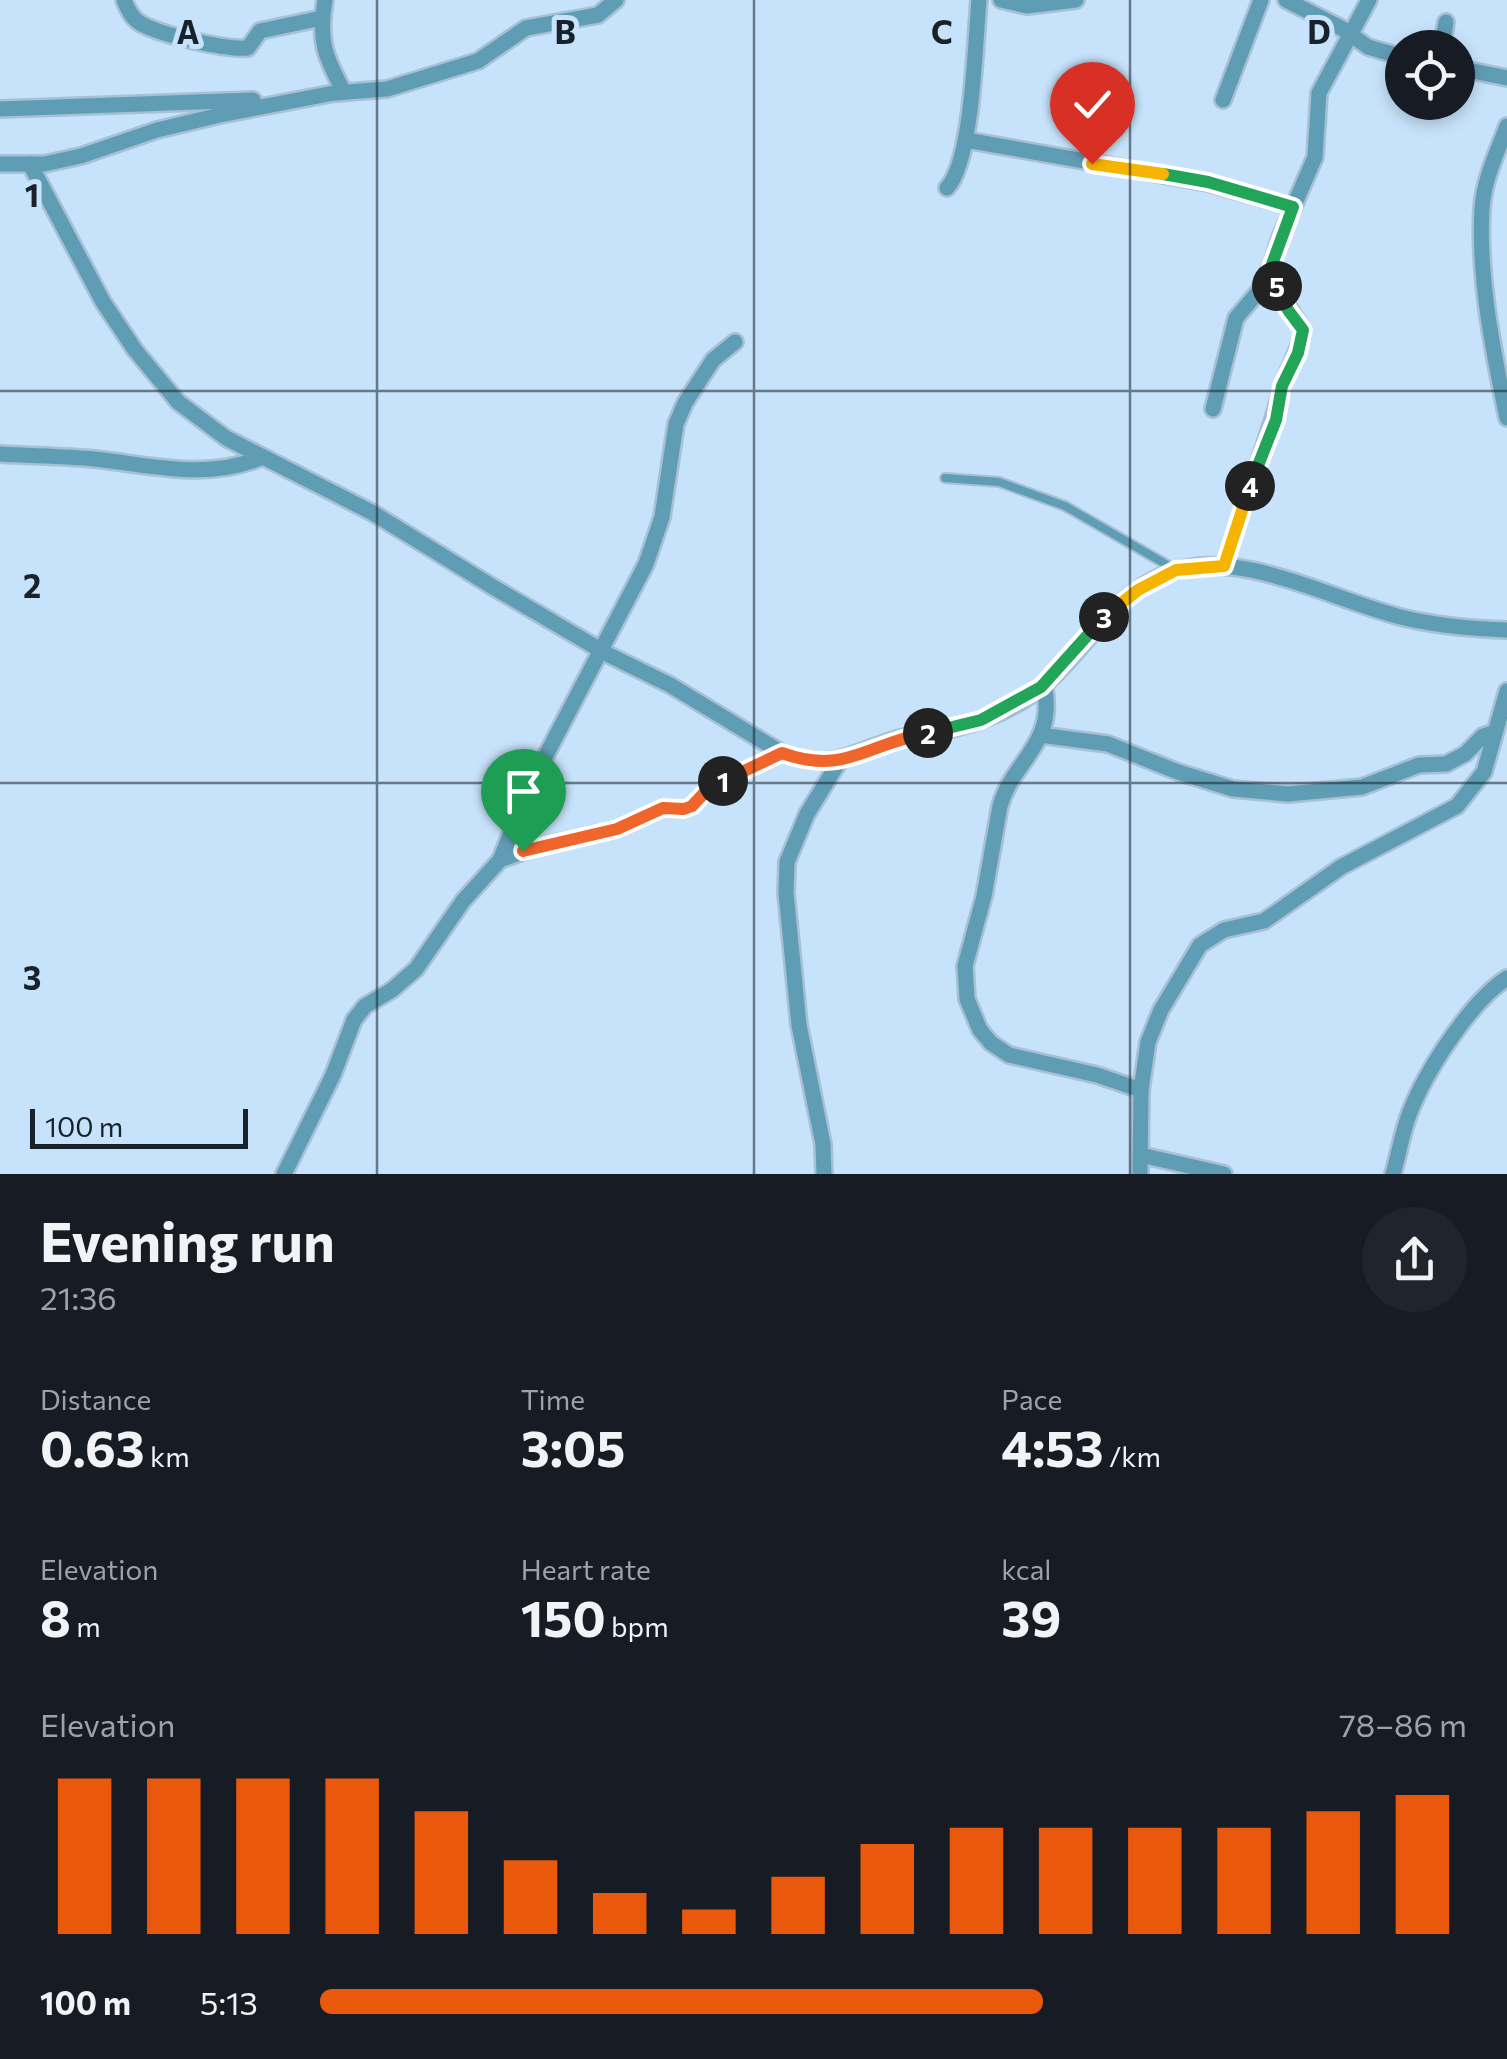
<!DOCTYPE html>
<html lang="en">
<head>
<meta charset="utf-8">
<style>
	:root { --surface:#171b24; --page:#20242c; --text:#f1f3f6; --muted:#9ea1a6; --accent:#ea580c }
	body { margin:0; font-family:Commissioner,sans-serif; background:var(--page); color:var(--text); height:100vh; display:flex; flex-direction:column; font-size:38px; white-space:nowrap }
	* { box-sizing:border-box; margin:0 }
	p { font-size:32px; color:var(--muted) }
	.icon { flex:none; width:55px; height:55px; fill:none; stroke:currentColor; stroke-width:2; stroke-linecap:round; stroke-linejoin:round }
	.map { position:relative; height:1174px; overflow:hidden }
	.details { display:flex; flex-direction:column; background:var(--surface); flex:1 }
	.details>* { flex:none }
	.controls { position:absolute; left:1385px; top:30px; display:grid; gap:20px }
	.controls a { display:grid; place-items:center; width:90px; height:90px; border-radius:50%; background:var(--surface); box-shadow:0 5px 15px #0003; font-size:50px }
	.scale { position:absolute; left:30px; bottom:25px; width:218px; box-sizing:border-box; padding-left:10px; border:5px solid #17222a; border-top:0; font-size:28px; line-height:35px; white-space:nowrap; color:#17222a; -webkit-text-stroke:8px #c7e3fb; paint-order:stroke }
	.pin { position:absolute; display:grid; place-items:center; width:85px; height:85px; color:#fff; margin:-102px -42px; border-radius:50% 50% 50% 0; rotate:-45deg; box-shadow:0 0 10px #0007 }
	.pin .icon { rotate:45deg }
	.km { position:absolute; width:50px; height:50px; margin:-25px; border-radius:50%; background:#222; color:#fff; font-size:28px; line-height:50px; text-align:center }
	.round { display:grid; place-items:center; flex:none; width:105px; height:105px; border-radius:52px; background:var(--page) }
	.summary { display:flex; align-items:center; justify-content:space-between; height:170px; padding:0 40px }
	h1 { font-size:55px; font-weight:700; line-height:75px }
	.figures { display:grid; grid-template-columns:repeat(3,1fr); gap:15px; height:170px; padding:10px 40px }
	.figures div { display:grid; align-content:center }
	.figures b { font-size:50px; font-weight:700 }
	.figures small { font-size:28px; font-weight:400 }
	.figures p { font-size:28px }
	.chart { height:280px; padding:20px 40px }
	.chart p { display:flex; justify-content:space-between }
	.chart svg { width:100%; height:180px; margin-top:10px; stroke:var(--accent); stroke-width:6 }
	ul { padding:0 40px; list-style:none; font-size:32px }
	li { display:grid; grid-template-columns:160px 120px 1fr; align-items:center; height:75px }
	li i { height:25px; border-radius:12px; background:var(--accent) }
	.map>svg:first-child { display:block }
</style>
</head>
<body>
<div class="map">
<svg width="1507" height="1174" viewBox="0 0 1507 1174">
	<rect width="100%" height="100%" fill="#c7e3fb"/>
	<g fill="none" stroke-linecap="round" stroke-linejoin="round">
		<defs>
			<polyline id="service" points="945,478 999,482 1065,506 1176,570"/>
			<g id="minor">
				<path d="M124,0C127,8 130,15 137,21C154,34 226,50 248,48L260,31L322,18"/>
				<path d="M325,0C318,40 325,57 344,92L336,93"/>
				<polyline points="1001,0 1027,6 1076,0"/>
				<polyline points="1286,0 1343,29 1368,47 1402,57"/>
				<polyline points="1442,48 1446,22"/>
				<polyline points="1458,68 1507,78"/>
				<polyline points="1223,100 1261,0"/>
				<polyline points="0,109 253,100"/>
				<path d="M1507,126C1497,153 1484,179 1482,208C1478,277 1493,351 1507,418"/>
				<polyline points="966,140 1208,183 1293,207"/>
				<polyline points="0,164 44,164 81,156 157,130 220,115 334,93 387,89 478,61 526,28 598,15 616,0"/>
				<path d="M30,164L103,302L135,350L178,402L226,438L373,513L493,587L609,655L670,685L782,753C834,772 850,753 897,739C912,735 927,734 942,731C977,724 1018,708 1045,684C1088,646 1115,590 1175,571C1245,548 1342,605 1409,619C1441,626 1475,629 1507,630"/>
				<path d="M947,188C973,160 975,42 979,0"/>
				<polyline points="1213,409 1236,318 1259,291 1271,267 1280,238 1315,157 1319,93 1369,0"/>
				<path d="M0,454C31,456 63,456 94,459C152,465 206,481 263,457"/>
				<path d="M1224,566C1242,506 1266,449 1282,388C1288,368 1300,351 1303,330L1281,296L1271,267"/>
				<path d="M1044,685C1057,744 1013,760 1000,806L984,896L965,966L967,999L980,1030L991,1043L1009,1055L1097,1075L1141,1090"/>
				<polyline points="1040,735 1108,744 1178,772 1233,789 1288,794 1362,787 1419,765 1446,764 1465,754 1483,736 1495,732"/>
				<polyline points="500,860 533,848 617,829 663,808 684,809 692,806 710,787 782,753"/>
				<polyline points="1141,1155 1224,1174"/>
				<polyline points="284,1174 333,1075 354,1020 365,1006 392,990 416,969 463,901 500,860 532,782 646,564 662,517 676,424 685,403 713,360 735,342"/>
				<polyline points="824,1174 823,1144 799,1025 786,893 787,862 807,814 840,760"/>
				<polyline points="1140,1174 1141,1090 1148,1042 1161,1010 1200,945 1224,930 1264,921 1341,867 1457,806 1484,772 1507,691"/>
				<path d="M1393,1174C1399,1154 1402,1132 1410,1112C1426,1071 1470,1002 1507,978"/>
			</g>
		</defs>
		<use href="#service" stroke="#a7c0d5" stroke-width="12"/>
		<use href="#minor" stroke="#a7c0d5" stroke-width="20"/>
		<use href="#service" stroke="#5f9db5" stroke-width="8"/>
		<use href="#minor" stroke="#5f9db5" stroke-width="15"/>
	</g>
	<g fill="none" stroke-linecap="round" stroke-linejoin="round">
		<defs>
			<polyline id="split-1" points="523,851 617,829 663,808 684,809 692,806 710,787 723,781"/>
			<path id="split-2" d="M723,781L782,753C845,776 868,743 928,733"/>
			<polyline id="split-3" points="928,733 981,720 1041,687 1104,617"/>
			<polyline id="split-4" points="1104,617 1138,590 1176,570 1224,566 1250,486"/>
			<polyline id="split-5" points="1250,486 1276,420 1282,386 1298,353 1303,330 1288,310 1277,286"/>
			<polyline id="split-6" points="1163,174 1208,182 1293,207 1271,267 1277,286"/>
			<polyline id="split-7" points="1092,164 1163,174"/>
		</defs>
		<use href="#split-1" stroke="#fff" stroke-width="20"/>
		<use href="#split-2" stroke="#fff" stroke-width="20"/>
		<use href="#split-3" stroke="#fff" stroke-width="20"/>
		<use href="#split-4" stroke="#fff" stroke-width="20"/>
		<use href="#split-5" stroke="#fff" stroke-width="20"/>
		<use href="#split-6" stroke="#fff" stroke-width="20"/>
		<use href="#split-7" stroke="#fff" stroke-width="20"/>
		<use href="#split-1" stroke="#f0652b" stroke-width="12"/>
		<use href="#split-2" stroke="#f0652b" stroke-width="12"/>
		<use href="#split-3" stroke="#22a559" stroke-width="12"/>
		<use href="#split-4" stroke="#f5b400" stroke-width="12"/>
		<use href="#split-5" stroke="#22a559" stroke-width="12"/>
		<use href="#split-6" stroke="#22a559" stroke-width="12"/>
		<use href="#split-7" stroke="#f5b400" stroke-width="12"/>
	</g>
	<path fill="none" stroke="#17222a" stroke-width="2.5" stroke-opacity="0.55" d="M377,0V1174M754,0V1174M1130,0V1174M0,391H1507M0,783H1507"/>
	<g font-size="32" text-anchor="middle" font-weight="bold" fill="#17222a" stroke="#c7e3fb" stroke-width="10" stroke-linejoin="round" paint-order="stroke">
		<text x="188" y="44">A</text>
		<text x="565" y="44">B</text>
		<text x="942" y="44">C</text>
		<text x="1319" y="44">D</text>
		<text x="32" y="207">1</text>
		<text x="32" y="598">2</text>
		<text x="32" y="990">3</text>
	</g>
</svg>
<div class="controls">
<a><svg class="icon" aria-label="locate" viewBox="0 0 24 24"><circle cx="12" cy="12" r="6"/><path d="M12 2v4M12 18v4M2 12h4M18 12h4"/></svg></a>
</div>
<div class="scale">100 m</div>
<div class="pin" style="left:523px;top:851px;background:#1e9e55"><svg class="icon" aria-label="arrive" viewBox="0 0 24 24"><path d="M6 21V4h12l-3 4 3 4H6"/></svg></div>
<div class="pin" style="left:1092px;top:164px;background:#d93025"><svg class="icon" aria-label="check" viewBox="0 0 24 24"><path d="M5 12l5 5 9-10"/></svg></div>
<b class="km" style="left:723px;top:781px">1</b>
<b class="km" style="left:928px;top:733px">2</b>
<b class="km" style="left:1104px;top:617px">3</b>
<b class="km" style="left:1250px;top:486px">4</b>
<b class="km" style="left:1277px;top:286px">5</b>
</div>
<section class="details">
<div class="summary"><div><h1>Evening run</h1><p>21:36</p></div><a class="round"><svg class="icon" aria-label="share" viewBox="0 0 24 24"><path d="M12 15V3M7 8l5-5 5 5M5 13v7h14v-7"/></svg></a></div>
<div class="figures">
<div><p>Distance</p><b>0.63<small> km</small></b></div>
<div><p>Time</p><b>3:05</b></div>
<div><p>Pace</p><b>4:53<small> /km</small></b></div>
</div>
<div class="figures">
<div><p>Elevation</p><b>8<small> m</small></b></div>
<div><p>Heart rate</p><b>150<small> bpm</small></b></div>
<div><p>kcal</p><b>39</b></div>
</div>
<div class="chart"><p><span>Elevation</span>78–86 m</p>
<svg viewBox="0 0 160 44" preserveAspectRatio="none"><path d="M5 44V6M15 44V6M25 44V6M35 44V6M45 44V14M55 44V26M65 44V34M75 44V38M85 44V30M95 44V22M105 44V18M115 44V18M125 44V18M135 44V18M145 44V14M155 44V10"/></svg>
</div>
<ul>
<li><b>100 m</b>5:13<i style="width:63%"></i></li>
</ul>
</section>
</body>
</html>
